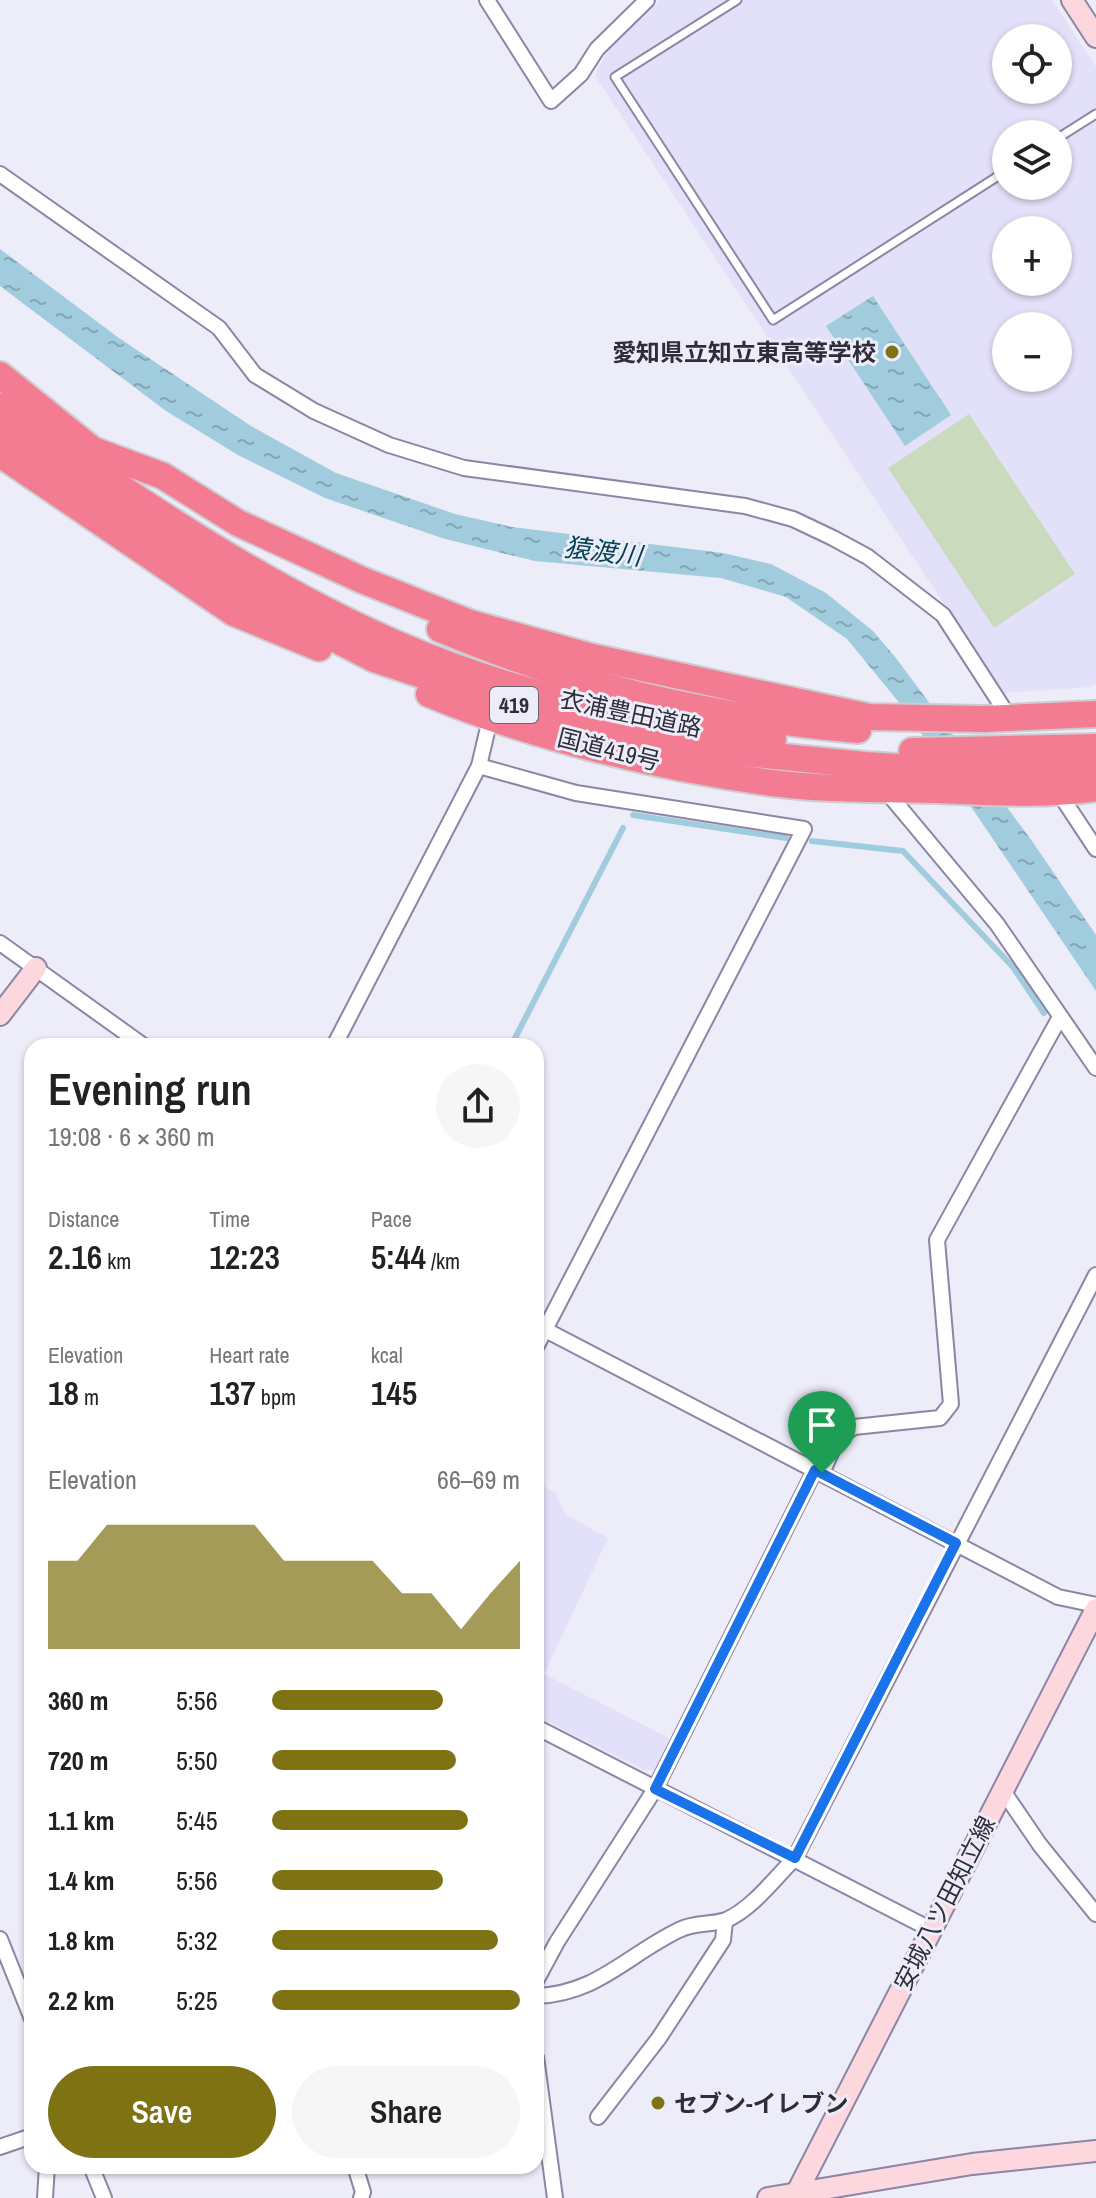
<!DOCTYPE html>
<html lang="en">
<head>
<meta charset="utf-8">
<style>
	:root { --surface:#fff; --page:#f6f6f6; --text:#222; --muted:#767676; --accent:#7f7213 }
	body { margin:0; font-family:"Archivo Narrow","Noto Sans JP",sans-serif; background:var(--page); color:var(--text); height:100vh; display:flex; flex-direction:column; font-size:30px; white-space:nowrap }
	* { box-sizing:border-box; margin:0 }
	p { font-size:26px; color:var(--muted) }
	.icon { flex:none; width:44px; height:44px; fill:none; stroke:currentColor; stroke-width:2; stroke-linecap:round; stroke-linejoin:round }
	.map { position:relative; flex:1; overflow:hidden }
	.side { position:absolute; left:24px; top:1038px; width:520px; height:1136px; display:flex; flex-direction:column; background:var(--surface); border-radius:24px; box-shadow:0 2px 6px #0004 }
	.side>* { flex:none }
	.controls { position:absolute; left:992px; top:24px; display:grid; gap:16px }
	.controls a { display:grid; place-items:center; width:80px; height:80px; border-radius:50%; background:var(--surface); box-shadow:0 2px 6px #0004; font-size:40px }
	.pin { position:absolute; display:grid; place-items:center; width:68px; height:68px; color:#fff; margin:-82px -34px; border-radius:50% 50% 50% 0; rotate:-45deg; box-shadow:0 0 8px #0007 }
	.pin .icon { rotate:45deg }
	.round { display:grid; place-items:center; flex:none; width:84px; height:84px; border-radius:42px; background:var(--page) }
	.head { display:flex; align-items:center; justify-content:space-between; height:136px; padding:0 24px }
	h1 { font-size:44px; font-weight:600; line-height:60px }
	.metrics { display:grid; grid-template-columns:repeat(3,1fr); gap:12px; height:136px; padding:8px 24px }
	.metrics div { display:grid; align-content:center }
	.metrics b { font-size:34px; font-weight:600 }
	.metrics small { font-size:22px; font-weight:400 }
	.metrics p { font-size:22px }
	.chart { height:224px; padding:16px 24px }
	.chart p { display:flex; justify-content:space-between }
	.chart svg { width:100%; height:144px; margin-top:8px; fill:var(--accent); opacity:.7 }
	.cta { display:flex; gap:16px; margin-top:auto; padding:16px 24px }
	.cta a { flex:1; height:92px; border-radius:48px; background:var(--accent); color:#fff; font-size:32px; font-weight:600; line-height:92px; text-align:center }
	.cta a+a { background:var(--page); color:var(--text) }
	ul { padding:0 24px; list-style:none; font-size:26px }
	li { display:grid; grid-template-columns:128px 96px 1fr; align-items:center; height:60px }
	li i { height:20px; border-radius:10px; background:var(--accent) }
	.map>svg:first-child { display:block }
</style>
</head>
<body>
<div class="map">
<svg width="1096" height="2198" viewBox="0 0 1096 2198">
	<defs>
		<pattern id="water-ripples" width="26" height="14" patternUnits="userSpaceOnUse" patternTransform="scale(2)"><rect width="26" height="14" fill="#a1ccdd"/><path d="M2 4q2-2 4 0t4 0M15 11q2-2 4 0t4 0" fill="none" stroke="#84a6b4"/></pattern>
	</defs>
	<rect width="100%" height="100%" fill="#edecf9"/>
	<g fill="#e3e0f9" fill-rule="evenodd">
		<path d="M659,0H1052L1096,67V684L1091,687L1003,693L595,76L606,53ZM1006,38H1058V90H1006ZM1006,134H1058V186H1006ZM1006,230H1058V282H1006ZM1006,326H1058V378H1006Z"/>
		<polygon points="536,1482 555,1492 565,1514 608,1538 544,1674 669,1738 656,1769 646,1771 536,1716"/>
	</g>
	<polygon fill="#cadbbd" points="969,414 1075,574 994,628 888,468"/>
	<g fill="url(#water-ripples)">
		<polygon points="0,249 119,338 251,426 336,473 455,514 512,527 723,553 771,564 826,593 873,631 896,658 1032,841 1096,935 1096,991 906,711 847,639 786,597 721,578 535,561 445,539 325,498 238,455 166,411 0,286"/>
		<polygon points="873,296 951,415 905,446 826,326"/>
	</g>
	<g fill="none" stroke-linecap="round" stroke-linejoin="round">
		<g stroke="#a1ccdd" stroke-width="6">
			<polyline points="633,815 786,838"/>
			<polyline points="812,841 903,851 1013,967 1044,1013"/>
			<polyline points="511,1046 623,828"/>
		</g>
		<defs>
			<g id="lane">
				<polyline points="737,0 615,77 773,320 1006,171"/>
				<polyline points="1058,138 1096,114"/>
			</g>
			<g id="street">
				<polyline points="487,0 551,101 581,74 597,49 647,0"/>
				<polyline points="0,174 219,328 255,375 314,411 389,445 464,468 745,506 793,519 833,538 868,557 943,615 1009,717"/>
				<polyline points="479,766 576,793 804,829 536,1347"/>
				<polyline points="886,791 997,924 1096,1068"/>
				<polyline points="1059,793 1096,849"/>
				<polyline points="0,943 144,1046"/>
				<polyline points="334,1046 479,766 490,719"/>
				<polyline points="536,1325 1058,1597 1096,1605"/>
				<polyline points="822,1473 838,1437 854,1427 940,1418 951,1404 937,1240 1060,1017"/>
				<polyline points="536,1727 930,1929"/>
				<polyline points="1001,1788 1040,1845 1096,1914"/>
				<polyline points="0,1939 32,2019"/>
				<polyline points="536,1981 557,1942 655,1789 815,1470"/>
				<path d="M536,1996C597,1994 627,1955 679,1930C694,1922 713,1925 726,1920C752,1909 775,1878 795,1858L1096,1275"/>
				<polyline points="536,2057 555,2198"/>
				<polyline points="598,2117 659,2038 723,1940 725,1921"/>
				<polyline points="0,2147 32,2136"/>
				<polyline points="91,2166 104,2198"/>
				<polyline points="355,2166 363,2192 361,2198"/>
				<polyline points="45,2198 47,2166"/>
			</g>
			<g id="secondary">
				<polyline points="1072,0 1096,37"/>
				<polyline points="0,1015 36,968"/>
				<polyline points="768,2198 972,2164 1096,2151"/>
				<polyline points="794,2198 1096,1609"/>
			</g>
			<g id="highway">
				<polyline points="0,375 93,450 163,476 238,523 362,580 470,623 592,657 869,717 984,719 1096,714"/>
				<path d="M0,406C128,493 256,583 399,645C517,696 646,722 773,739"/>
				<polyline points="0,428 214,577 374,659 554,719 694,748 865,765 981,772 1096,768"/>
				<polyline points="0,454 234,613 319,648"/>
				<path d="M440,629C577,687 709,717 858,730"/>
				<path d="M429,694C534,738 667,770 781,784C833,790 886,789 938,790C991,792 1044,796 1096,788"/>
				<polyline points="912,751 1096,747"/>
			</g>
		</defs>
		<use href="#lane" stroke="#8b86a5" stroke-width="11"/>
		<use href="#street" stroke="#8b86a5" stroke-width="18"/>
		<use href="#secondary" stroke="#8b86a5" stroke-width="24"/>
		<use href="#highway" stroke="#cdcdd0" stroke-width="30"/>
		<use href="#lane" stroke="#fff" stroke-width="7"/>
		<use href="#street" stroke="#fff" stroke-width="14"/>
		<use href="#secondary" stroke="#fcd8de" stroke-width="20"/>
		<use href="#highway" stroke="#f47c92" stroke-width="26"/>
	</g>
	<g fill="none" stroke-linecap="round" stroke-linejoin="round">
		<defs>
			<polygon id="route" points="815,1470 956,1543 795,1858 655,1789"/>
		</defs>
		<use href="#route" stroke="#fff" stroke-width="16"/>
		<use href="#route" stroke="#1a73e8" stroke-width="10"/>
	</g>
	<g fill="#7f7213" stroke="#edecf9" stroke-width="3">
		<circle cx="892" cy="352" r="8"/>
		<circle cx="658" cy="2103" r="8"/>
	</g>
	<g text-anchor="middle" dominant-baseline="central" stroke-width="6" stroke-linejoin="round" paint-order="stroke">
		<rect fill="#edecf9" stroke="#686673" stroke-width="2" x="490" y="687" width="48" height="36" rx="6"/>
		<g font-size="22" font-weight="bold" fill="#2f2d3a">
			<text x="514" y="705">419</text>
		</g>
		<g font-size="24" font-weight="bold" fill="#2f2d3a" stroke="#edecf9" text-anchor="end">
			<text x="876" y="352">愛知県立知立東高等学校</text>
			<text x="674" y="2103" text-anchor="start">セブン-イレブン</text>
		</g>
		<g font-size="24" fill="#2f2d3a" stroke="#edecf9">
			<text transform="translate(631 713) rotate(12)">衣浦豊田道路</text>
			<text transform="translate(609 749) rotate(14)">国道419号</text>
			<text transform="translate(944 1903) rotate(-63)">安城八ツ田知立線</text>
		</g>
		<g font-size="26" font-style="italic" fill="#044355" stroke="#edecf9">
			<text transform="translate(603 551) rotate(7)">猿渡川</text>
		</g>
	</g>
</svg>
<div class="controls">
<a><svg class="icon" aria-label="locate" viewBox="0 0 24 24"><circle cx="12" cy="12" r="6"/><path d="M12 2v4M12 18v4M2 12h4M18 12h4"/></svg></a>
<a><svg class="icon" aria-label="layers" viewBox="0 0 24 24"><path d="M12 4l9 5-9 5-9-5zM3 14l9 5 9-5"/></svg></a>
<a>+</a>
<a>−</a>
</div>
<div class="pin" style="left:822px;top:1473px;background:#1e9e55"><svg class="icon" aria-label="arrive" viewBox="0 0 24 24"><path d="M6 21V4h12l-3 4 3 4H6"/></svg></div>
<section class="side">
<div class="head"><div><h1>Evening run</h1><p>19:08 · 6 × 360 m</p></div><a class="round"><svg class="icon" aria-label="share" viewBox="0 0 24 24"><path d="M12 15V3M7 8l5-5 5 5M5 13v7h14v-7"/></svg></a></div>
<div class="metrics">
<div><p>Distance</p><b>2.16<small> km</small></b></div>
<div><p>Time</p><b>12:23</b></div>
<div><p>Pace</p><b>5:44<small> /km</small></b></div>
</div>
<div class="metrics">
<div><p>Elevation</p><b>18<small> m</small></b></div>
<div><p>Heart rate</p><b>137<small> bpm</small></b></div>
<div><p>kcal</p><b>145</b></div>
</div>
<div class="chart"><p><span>Elevation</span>66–69 m</p>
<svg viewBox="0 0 160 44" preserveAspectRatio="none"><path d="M0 44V17L10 17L20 6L30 6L40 6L50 6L60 6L70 6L80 17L90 17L100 17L110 17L120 27L130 27L140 38L150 27L160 17V44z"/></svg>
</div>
<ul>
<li><b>360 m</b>5:56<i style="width:69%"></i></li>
<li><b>720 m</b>5:50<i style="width:74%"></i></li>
<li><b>1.1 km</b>5:45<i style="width:79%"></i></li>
<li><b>1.4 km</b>5:56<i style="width:69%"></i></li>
<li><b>1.8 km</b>5:32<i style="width:91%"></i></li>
<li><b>2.2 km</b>5:25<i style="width:100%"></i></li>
</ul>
<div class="cta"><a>Save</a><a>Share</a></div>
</section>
</div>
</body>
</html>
